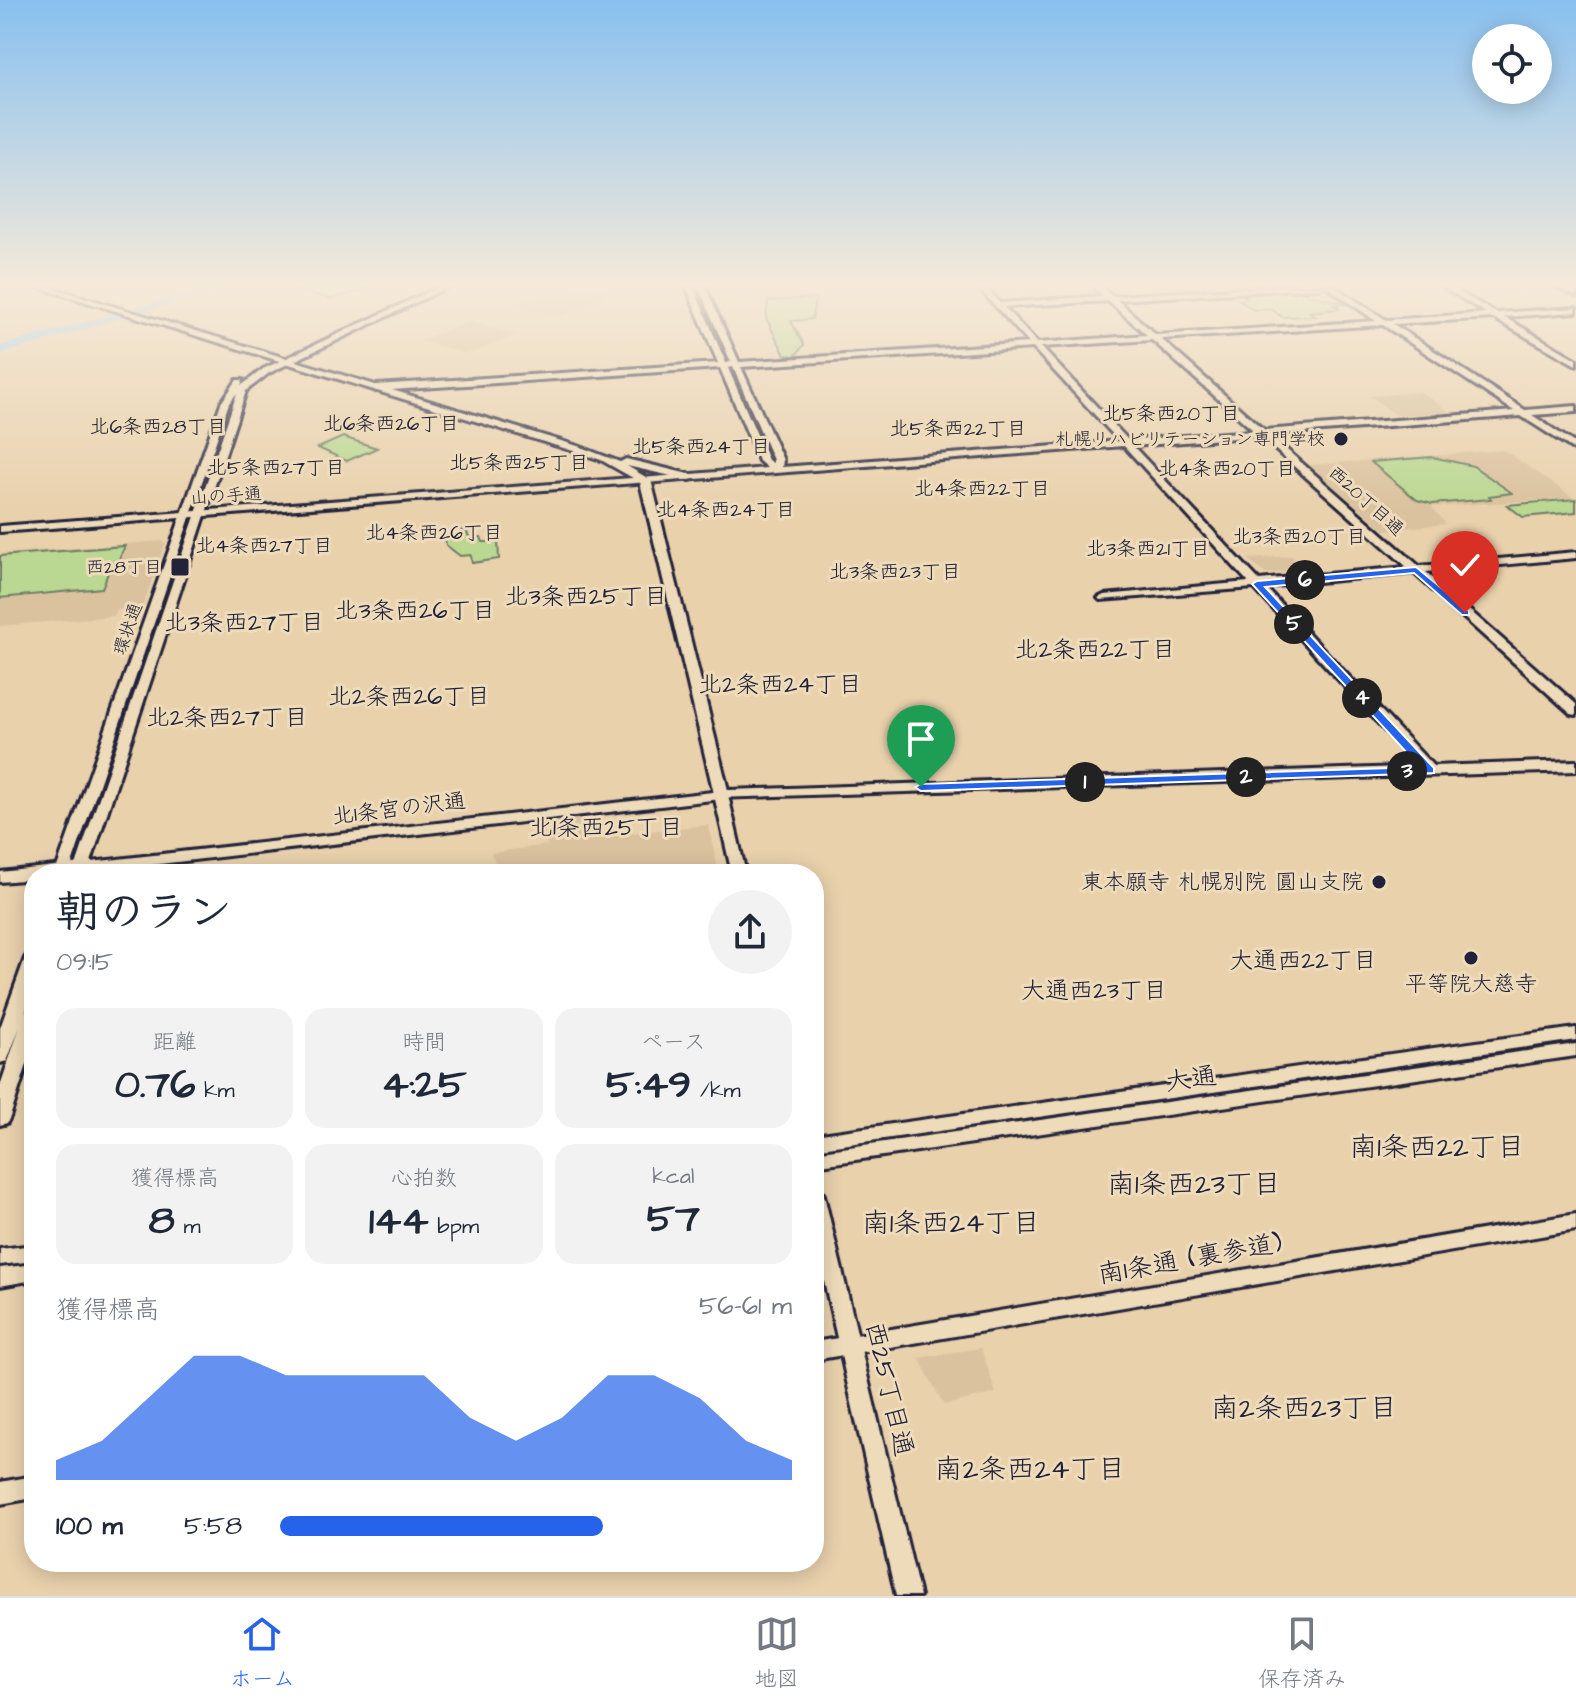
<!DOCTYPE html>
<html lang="ja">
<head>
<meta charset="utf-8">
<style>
	:root { --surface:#fff; --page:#f2f2f3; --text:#1f2937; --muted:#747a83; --line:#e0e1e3; --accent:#2563eb }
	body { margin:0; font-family:"Architects Daughter","Klee One",sans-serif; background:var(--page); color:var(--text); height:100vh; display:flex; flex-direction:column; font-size:30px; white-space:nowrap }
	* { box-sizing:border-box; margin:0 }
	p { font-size:26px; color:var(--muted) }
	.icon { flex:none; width:44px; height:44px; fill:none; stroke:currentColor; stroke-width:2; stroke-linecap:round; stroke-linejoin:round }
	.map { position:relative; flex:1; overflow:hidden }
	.sheet { position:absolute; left:24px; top:864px; width:800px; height:708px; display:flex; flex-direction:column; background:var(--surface); border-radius:32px; box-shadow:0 4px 20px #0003 }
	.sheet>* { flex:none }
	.tools { position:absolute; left:1472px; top:24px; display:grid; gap:16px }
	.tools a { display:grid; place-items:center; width:80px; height:80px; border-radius:50%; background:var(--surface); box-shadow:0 4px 20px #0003; font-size:40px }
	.pin { position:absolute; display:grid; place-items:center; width:68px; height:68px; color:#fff; margin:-82px -34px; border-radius:50% 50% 50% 0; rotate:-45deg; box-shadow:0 0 8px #0007 }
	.pin .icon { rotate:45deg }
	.km { position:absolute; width:40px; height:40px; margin:-20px; border-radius:50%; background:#222; color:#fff; font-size:22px; line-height:40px; text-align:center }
	.round { display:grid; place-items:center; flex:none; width:84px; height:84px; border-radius:42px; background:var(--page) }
	.summary { display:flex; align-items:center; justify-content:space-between; height:136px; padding:0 32px }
	h1 { font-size:44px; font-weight:800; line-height:60px }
	.metrics { display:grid; grid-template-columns:repeat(3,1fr); gap:12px; height:136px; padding:8px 32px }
	.metrics div { display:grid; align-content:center; border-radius:20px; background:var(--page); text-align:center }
	.metrics b { font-size:40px; font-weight:800 }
	.metrics small { font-size:22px; font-weight:400 }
	.metrics p { font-size:22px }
	.chart { height:224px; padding:16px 32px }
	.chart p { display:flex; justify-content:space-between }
	.chart svg { width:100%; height:144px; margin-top:8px; fill:var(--accent); opacity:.7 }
	ul { padding:0 32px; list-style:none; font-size:26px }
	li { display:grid; grid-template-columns:128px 96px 1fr; align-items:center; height:60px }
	li i { height:20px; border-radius:10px; background:var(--accent) }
	.menu { display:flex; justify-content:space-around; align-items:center; height:112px; border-top:2px solid var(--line); background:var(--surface); font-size:22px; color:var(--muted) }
	.menu a { display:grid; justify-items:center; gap:4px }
	.menu .selected { color:var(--accent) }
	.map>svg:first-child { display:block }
</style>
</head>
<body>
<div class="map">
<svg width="1576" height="1596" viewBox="0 0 1576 1596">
	<rect width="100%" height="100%" fill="#e9d1ac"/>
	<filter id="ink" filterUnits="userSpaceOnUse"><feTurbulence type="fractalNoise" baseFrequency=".0125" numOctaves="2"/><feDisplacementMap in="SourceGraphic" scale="16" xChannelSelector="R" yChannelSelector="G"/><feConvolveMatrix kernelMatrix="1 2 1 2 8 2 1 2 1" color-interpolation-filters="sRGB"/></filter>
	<g filter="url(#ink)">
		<g fill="#dbc29e">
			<polygon points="499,286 617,286 626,289 557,317 513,304 536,295"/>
			<polygon points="469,321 516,335 474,352 464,353 420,341"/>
			<polygon points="1421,392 1451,413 1396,415 1370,396"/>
			<polygon points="1504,450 1574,498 1432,507 1446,524 1384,530 1309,465"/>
			<polygon points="162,541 165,544 142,608 117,610 114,616 0,626 0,554"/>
			<polygon points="1292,556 1306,570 1265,574 1248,559"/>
			<polygon points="591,817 595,837 708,825 719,874 500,874 491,853 547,845 541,823"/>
			<polygon points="981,1348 996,1393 944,1405 919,1358"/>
		</g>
		<g fill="#bad891" stroke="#6e7d66" stroke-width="2">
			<polygon points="308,286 359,286 366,289 331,299 296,290"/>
			<path d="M1300,290C1313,299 1333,299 1347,304L1334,305L1339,309L1310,312L1315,316L1282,317L1271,309L1254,310L1239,300L1248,299L1241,293Z"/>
			<polygon points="815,298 812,319 791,321 804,345 795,356 785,355 766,318 768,301"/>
			<polygon points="343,437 377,448 347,461 318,448"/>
			<polygon points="1432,457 1473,466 1512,493 1489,496 1491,499 1432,504 1417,500 1371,462"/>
			<polygon points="1576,499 1576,512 1523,517 1507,505"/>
			<polygon points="466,530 469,537 481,537 483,542 498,542 499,559 472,563 471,555 460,556 446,545 444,532"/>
			<polygon points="125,546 118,562 112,563 102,588 0,598 0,556"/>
		</g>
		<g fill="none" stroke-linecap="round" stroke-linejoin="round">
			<polygon fill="#99d2f9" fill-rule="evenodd" points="214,286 230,286 0,354 0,346"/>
			<defs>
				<g id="tertiary">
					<polygon points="441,286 450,286 269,373 246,391 91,862 721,791 728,795 721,799 82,873 77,871 75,868 237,393 229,403 70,870 66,874 58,873 56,870 221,403 237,380 243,380 241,386 263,369"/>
					<path d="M686,286H693L726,363L731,362L698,286H705L739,362L1029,343L977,286H984L1000,303L1103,296L1093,286H1100L1112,296L1287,286H1323L1319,288L1117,300L1156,335L1376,321L1326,286H1334L1386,320L1486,313L1441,286H1449L1496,313L1576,308V312L1504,317L1576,359V365L1493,318L1393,324L1525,410L1576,406V412L1532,415L1576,444V451L1521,416L1270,435L1419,566L1576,552V558L1426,572L1576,704V715L1571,714L1414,573L1265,587L1435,768L1437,771L1430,775L1425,774L1254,588L1100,600L1098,598L1104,595L1248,582L1124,446L645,483L640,480L641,478L767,468L759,461L720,368L376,391L372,388L376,385L718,363ZM1108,301L1147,335L1037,343L1004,307ZM1383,325L1514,411L1264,430L1161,339ZM1152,340L1254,431L1128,440L1041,347ZM1033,348L1119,441L782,467L783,460L741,367ZM733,367L773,460V463L768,460L728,368ZM1260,436L1407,567L1259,580L1133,446Z"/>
					<polygon points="1556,286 1565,286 1576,291 1576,296"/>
					<polygon points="1576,1028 1576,1040 814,1149 814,1135"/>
					<polygon points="1576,1044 1576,1056 814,1166 814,1152"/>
					<polygon points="1576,1214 1576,1230 814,1360 814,1342"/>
					<polygon points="34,1245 34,1261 0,1265 0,1249"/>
					<polygon points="34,1264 34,1280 0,1286 0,1268"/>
					<polygon points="34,1476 34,1498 0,1504 0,1482"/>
				</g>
				<g id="secondary">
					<polygon points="645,477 650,480 649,482 0,532 0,526"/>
					<polygon points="721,791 728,795 746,874 732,874 714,795"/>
					<polygon points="814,1187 821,1190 824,1195 920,1596 896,1596 814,1237"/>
				</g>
				<g id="primary">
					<polygon points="34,286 46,286 578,446 620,462 626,459 693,475 693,479 689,480 627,466 651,480 728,790 1576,761 1576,771 715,798 640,482 601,460 570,450"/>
					<polygon points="82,863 91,868 89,874 34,874 34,879 0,882 0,872"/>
					<polygon points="34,952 34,985 25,1013 27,1008 34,1006 34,1043 10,1117 7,1123 0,1125 0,1086 20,1027 7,1061 0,1063 0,1028 25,958 28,954"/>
				</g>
			</defs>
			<use href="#tertiary" stroke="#22223b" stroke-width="6"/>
			<use href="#secondary" stroke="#22223b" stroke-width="6"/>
			<use href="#primary" stroke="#22223b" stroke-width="6"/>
			<use href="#tertiary" fill="#eedbb9" fill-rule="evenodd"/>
			<use href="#secondary" fill="#eedbb9" fill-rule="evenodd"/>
			<use href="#primary" fill="#eedbb9" fill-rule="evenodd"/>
		</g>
	</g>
	<linearGradient id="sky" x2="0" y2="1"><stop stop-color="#88c0ef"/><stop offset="0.56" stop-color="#f5eada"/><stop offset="1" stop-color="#f5eada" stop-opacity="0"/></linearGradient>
	<rect width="1576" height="509" fill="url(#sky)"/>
	<polygon fill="#2563eb" stroke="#fff" stroke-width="2" points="1416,567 1469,611 1469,615 1462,615 1414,573 1265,587 1434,768 1434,773 921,791 915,787 921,784 1420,767 1252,584 1257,581"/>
	<g fill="#22223b" stroke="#eedbb9" stroke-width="3">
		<circle cx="1341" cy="439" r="8"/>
		<rect x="170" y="557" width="20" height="20" rx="4"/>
		<circle cx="1379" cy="882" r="8"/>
		<circle cx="1471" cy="958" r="8"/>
	</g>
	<g text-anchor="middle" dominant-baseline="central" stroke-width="6" stroke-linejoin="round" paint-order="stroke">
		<g font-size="18" fill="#22223b" stroke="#eedbb9" text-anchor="end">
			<text x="1325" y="439">札幌リハビリテーション専門学校</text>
			<text x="162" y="567">西28丁目</text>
		</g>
		<g font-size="18" fill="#22223b" stroke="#eedbb9">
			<text transform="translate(226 496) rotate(-4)">山の手通</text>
			<text transform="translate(1366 501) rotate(42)">西20丁目通</text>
			<text transform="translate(128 629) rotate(-71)">環状通</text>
		</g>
		<g font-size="20" fill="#22223b" stroke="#eedbb9">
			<text x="1171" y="414">北5条西20丁目</text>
			<text x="391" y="424">北6条西26丁目</text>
			<text x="158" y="427">北6条西28丁目</text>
			<text x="958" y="429">北5条西22丁目</text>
			<text x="701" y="447">北5条西24丁目</text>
			<text x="519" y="463">北5条西25丁目</text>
			<text x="276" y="468">北5条西27丁目</text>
			<text x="1227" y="469">北4条西20丁目</text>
			<text x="982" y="489">北4条西22丁目</text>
			<text x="726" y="510">北4条西24丁目</text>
			<text x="434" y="533">北4条西26丁目</text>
			<text x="1299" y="537">北3条西20丁目</text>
			<text x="264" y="546">北4条西27丁目</text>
			<text x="1148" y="549">北3条西21丁目</text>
			<text x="895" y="572">北3条西23丁目</text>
		</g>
		<g font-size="22" fill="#22223b" stroke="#eedbb9">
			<text transform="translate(399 809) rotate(-7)">北1条宮の沢通</text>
		</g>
		<g font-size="22" fill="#22223b" stroke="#eedbb9" text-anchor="end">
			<text x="1363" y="882">東本願寺 札幌別院 圓山支院</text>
			<text x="1471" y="984" text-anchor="middle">平等院大慈寺</text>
		</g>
		<g font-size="24" fill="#22223b" stroke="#eedbb9">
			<text x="586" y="597">北3条西25丁目</text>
			<text x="415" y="611">北3条西26丁目</text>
			<text x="244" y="623">北3条西27丁目</text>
			<text x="1095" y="650">北2条西22丁目</text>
			<text x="780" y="685">北2条西24丁目</text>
			<text x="409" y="697">北2条西26丁目</text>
			<text x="227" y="718">北2条西27丁目</text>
			<text x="606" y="828">北1条西25丁目</text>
			<text x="1303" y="961">大通西22丁目</text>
			<text x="1094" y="991">大通西23丁目</text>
		</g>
		<g font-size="26" fill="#22223b" stroke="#eedbb9">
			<text transform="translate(1191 1079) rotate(-8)">大通</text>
			<text transform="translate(1190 1259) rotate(-10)">南1条通 (裏参道)</text>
			<text transform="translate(889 1389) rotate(77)">西25丁目通</text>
		</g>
		<g font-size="28" fill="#22223b" stroke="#eedbb9">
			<text x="1437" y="1147">南1条西22丁目</text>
			<text x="1194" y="1184">南1条西23丁目</text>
			<text x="951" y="1223">南1条西24丁目</text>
			<text x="1304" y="1408">南2条西23丁目</text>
			<text x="1030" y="1469">南2条西24丁目</text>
		</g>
	</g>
</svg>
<div class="tools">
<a><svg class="icon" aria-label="locate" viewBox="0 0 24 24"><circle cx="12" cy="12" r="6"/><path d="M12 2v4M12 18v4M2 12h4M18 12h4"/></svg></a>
</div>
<div class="pin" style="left:921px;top:787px;background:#1e9e55"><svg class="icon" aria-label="arrive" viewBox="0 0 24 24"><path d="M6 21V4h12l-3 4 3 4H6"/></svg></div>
<div class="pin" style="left:1465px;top:613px;background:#d93025"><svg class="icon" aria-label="check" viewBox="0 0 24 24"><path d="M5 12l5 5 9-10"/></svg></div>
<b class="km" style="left:1085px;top:782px">1</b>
<b class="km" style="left:1246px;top:777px">2</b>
<b class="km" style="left:1407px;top:771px">3</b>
<b class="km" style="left:1362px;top:698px">4</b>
<b class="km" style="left:1294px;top:624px">5</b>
<b class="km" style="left:1305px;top:580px">6</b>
<section class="sheet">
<div class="summary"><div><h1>朝のラン</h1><p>09:15</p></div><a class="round"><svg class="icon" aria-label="share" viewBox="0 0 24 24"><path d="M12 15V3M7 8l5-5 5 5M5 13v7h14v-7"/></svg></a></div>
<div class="metrics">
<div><p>距離</p><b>0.76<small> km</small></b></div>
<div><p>時間</p><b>4:25</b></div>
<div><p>ペース</p><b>5:49<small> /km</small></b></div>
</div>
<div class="metrics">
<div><p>獲得標高</p><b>8<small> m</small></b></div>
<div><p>心拍数</p><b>144<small> bpm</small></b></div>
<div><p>kcal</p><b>57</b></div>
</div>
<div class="chart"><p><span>獲得標高</span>56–61 m</p>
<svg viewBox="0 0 160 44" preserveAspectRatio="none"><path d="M0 44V38L10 32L20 19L30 6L40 6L50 12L60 12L70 12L80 12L90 25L100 32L110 25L120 12L130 12L140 19L150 32L160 38V44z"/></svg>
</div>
<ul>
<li><b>100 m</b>5:58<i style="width:63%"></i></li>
</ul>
</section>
</div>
<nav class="menu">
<a class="selected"><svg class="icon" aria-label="home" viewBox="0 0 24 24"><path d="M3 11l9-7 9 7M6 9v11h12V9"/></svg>ホーム</a>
<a><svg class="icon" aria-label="map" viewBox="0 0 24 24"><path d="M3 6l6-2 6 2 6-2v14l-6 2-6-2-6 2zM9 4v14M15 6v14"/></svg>地図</a>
<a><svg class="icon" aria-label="saved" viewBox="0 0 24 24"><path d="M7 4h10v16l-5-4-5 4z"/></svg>保存済み</a>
</nav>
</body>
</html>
